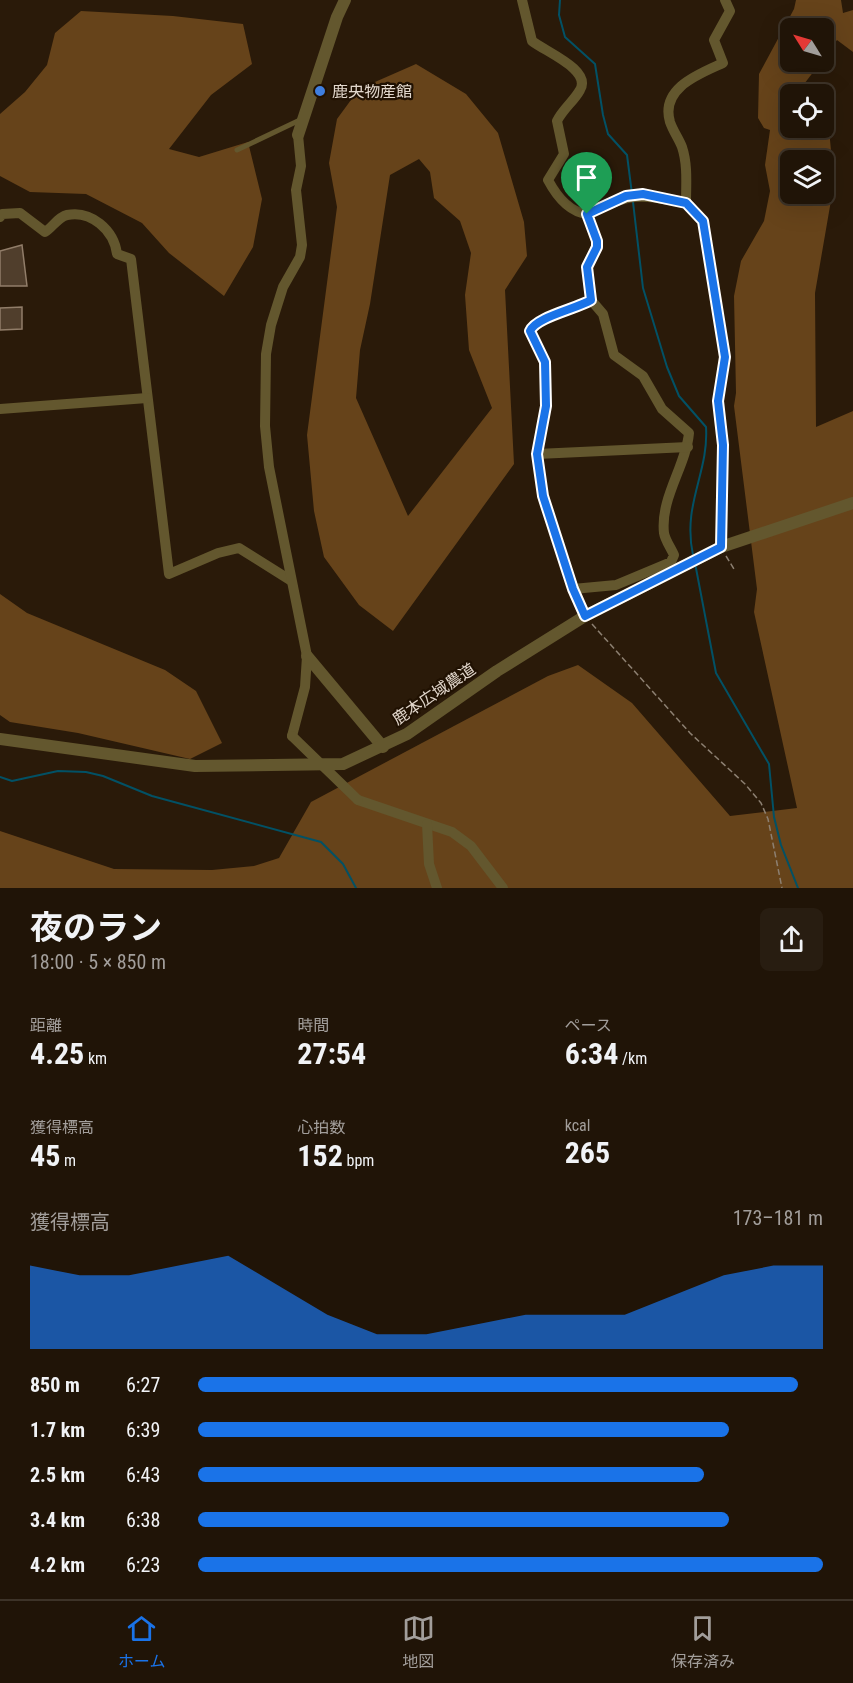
<!DOCTYPE html>
<html lang="ja">
<head>
<meta charset="utf-8">
<style>
	:root { --surface:#201407; --page:#281d11; --text:#f1f3f6; --muted:#a29e9b; --line:#3d3328; --accent:#1a73e8 }
	body { margin:0; font-family:"Roboto Condensed","Noto Sans JP",sans-serif; background:var(--page); color:var(--text); height:100vh; display:flex; flex-direction:column; font-size:22px; white-space:nowrap }
	* { box-sizing:border-box; margin:0 }
	p { font-size:20px; color:var(--muted) }
	.icon { flex:none; width:33px; height:33px; fill:none; stroke:currentColor; stroke-width:2; stroke-linecap:round; stroke-linejoin:round }
	.map { position:relative; height:888px; overflow:hidden }
	.sheet { display:flex; flex-direction:column; background:var(--surface); flex:1 }
	.sheet>* { flex:none }
	.needle { width:39px; rotate:307deg }
	.buttons { position:absolute; left:780px; top:18px; display:grid; gap:12px }
	.buttons a { display:grid; place-items:center; width:54px; height:54px; border-radius:9px; background:var(--surface); box-shadow:0 6px 24px #0002,0 0 0 2px var(--line); font-size:30px }
	.pin { position:absolute; display:grid; place-items:center; width:51px; height:51px; color:#fff; margin:-62px -26px; border-radius:50% 50% 50% 0; rotate:-45deg; box-shadow:0 0 6px #0007 }
	.pin .icon { rotate:45deg }
	.round { display:grid; place-items:center; flex:none; width:63px; height:63px; border-radius:9px; background:var(--page) }
	.summary { display:flex; align-items:center; justify-content:space-between; height:102px; padding:0 30px }
	h1 { font-size:33px; font-weight:700; line-height:45px }
	.figures { display:grid; grid-template-columns:repeat(3,1fr); gap:9px; height:102px; padding:6px 30px }
	.figures div { display:grid; align-content:center }
	.figures b { font-size:30px; font-weight:700 }
	.figures small { font-size:16px; font-weight:400 }
	.figures p { font-size:16px }
	.chart { height:168px; padding:12px 30px }
	.chart p { display:flex; justify-content:space-between }
	.chart svg { width:100%; height:108px; margin-top:6px; fill:var(--accent); opacity:.7 }
	ul { padding:0 30px; list-style:none; font-size:20px }
	li { display:grid; grid-template-columns:96px 72px 1fr; align-items:center; height:45px }
	li i { height:15px; border-radius:8px; background:var(--accent) }
	.tab-bar { display:flex; justify-content:space-around; align-items:center; height:84px; border-top:2px solid var(--line); background:var(--surface); font-size:16px; color:var(--muted) }
	.tab-bar a { display:grid; justify-items:center; gap:3px }
	.tab-bar .current { color:var(--accent) }
	.map>svg:first-child { display:block }
</style>
</head>
<body>
<div class="map">
<svg width="853" height="888" viewBox="0 0 853 888">
	<rect width="100%" height="100%" fill="#2a1a09"/>
	<g fill="#66431a" fill-rule="evenodd">
		<path d="M796,0H841L843,13L853,10V52L837,40L824,58V28H790V62H821L801,88L809,94H790V128H824V105L827,107L834,183L815,293L816,427L853,411V888H0V831L114,869L212,870L254,866L279,858L311,802L548,676L578,665L632,703L730,816L797,808L754,612L757,589L734,406L736,393L734,296L741,261L764,221L770,191L765,165L770,130L764,128L758,118L759,74L794,9ZM790,160H824V194H790Z"/>
		<polygon points="81,11 173,16 243,24 252,64 211,95 169,149 199,157 248,142 262,199 253,247 224,296 169,253 142,223 86,194 30,192 0,176 0,114 25,92 47,65 55,33"/>
		<path d="M416,64L466,94L498,133L524,222L527,256L505,290L514,464L393,631L359,605L324,557L314,511L307,435L337,207L329,163L337,119L359,89ZM419,159L430,172L434,198L460,221L471,253L465,295L469,350L492,408L408,516L356,398L360,350L370,304L390,175Z"/>
		<polygon points="0,594 27,613 165,670 196,691 222,743 190,759 78,733 10,722 0,715"/>
	</g>
	<g fill="none" stroke-linecap="round" stroke-linejoin="round">
		<g stroke="#025165" stroke-width="2">
			<polyline points="560,0 559,15 565,37 595,64 603,115 608,134 627,155 632,194"/>
			<path d="M633,202L643,288L667,367L679,396L706,427C709,473 682,504 693,555"/>
			<polyline points="695,563 716,673 769,764 774,817 781,845 798,888"/>
			<polyline points="0,777 12,781 58,771 86,772 103,776 152,796 321,842 343,864 356,888"/>
		</g>
	</g>
	<g fill="#503e2c" stroke="#917d69" stroke-width="1.5">
		<polygon points="22,245 27,286 0,286 0,251"/>
		<polygon points="22,307 22,329 0,330 0,308"/>
	</g>
	<g fill="none" stroke-linecap="round" stroke-linejoin="round">
		<g stroke="#8d8072" stroke-width="1.5" stroke-dasharray="6 3" stroke-linecap="butt">
			<polyline points="693,210 703,221 725,357 718,401 723,445 721,537"/>
			<polyline points="726,556 734,569"/>
			<polyline points="577,598 581,608"/>
			<polyline points="592,624 690,733 745,784 761,803 768,819 782,888"/>
		</g>
		<polyline stroke="#63572e" stroke-width="5" points="237,150 302,119"/>
		<g stroke="#63572e" stroke-width="10">
			<path d="M522,0L532,41C546,52 592,70 580,90C574,101 563,109 557,121L564,154L548,180C556,195 569,212 587,214"/>
			<path d="M0,217L2,214L20,213L45,232C52,228 58,217 67,215C91,210 114,230 117,254L131,259L169,574L218,553L239,548L290,580"/>
			<path d="M591,300C576,309 536,317 530,331L545,362L546,407L537,454L543,496L573,589L616,585L671,562L674,555C671,548 665,540 664,533C660,498 686,466 689,433L662,409L643,376L614,355L603,314L591,300L587,267L597,247V241L587,214C631,192 639,194 686,203C686,185 688,165 682,147C679,139 673,131 670,122C660,88 699,74 723,63L714,40L730,11L725,0"/>
			<polyline points="0,409 147,398"/>
			<polyline points="537,454 688,447"/>
			<polyline points="292,736 305,687 307,656 269,467 265,426 266,354 271,325 283,287 300,257 302,245 296,190 301,166 298,135"/>
			<polyline points="358,800 452,832 471,846 503,888"/>
			<polyline points="427,824 429,864 437,888"/>
		</g>
		<g stroke="#63572e" stroke-width="12">
			<polyline points="298,135 337,17 345,0"/>
			<polyline points="307,656 383,747"/>
			<polyline points="0,739 195,766 343,764 407,734 497,671 585,616 721,547 853,503"/>
		</g>
		<polyline stroke="#63572e" stroke-width="10" points="292,736 358,800"/>
	</g>
	<g fill="none" stroke-linecap="round" stroke-linejoin="round">
		<defs>
			<path id="route" d="M643,194L686,203L703,221L725,357L718,401L723,445L721,547L585,616L573,589L543,496L537,454L546,406L545,362L530,331C536,317 576,309 591,300L587,267L597,247V241L587,214L626,196Z"/>
		</defs>
		<use href="#route" stroke="#fff" stroke-width="12"/>
		<use href="#route" stroke="#1a73e8" stroke-width="8"/>
	</g>
	<circle fill="#3f7fe0" stroke="#201102" stroke-width="2" cx="320" cy="91" r="6"/>
	<g text-anchor="middle" dominant-baseline="central" stroke-width="4.5" stroke-linejoin="round" paint-order="stroke">
		<g font-size="16" fill="#e2d7cc" stroke="#201102" text-anchor="start">
			<text x="332" y="91">鹿央物産館</text>
		</g>
		<g font-size="16" fill="#e2d7cc" stroke="#201102">
			<text transform="translate(434 694) rotate(-34)">鹿本広域農道</text>
		</g>
	</g>
</svg>
<div class="buttons">
<a><svg class="needle" viewBox="-14 -14 28 28"><path d="M0-13l5 13h-10z" fill="#e53935"/><path d="M0 13l5-13h-10z" fill="#a29e9b"/></svg></a>
<a><svg class="icon" aria-label="locate" viewBox="0 0 24 24"><circle cx="12" cy="12" r="6"/><path d="M12 2v4M12 18v4M2 12h4M18 12h4"/></svg></a>
<a><svg class="icon" aria-label="layers" viewBox="0 0 24 24"><path d="M12 4l9 5-9 5-9-5zM3 14l9 5 9-5"/></svg></a>
</div>
<div class="pin" style="left:587px;top:214px;background:#1e9e55"><svg class="icon" aria-label="arrive" viewBox="0 0 24 24"><path d="M6 21V4h12l-3 4 3 4H6"/></svg></div>
</div>
<section class="sheet">
<div class="summary"><div><h1>夜のラン</h1><p>18:00 · 5 × 850 m</p></div><a class="round"><svg class="icon" aria-label="share" viewBox="0 0 24 24"><path d="M12 15V3M7 8l5-5 5 5M5 13v7h14v-7"/></svg></a></div>
<div class="figures">
<div><p>距離</p><b>4.25<small> km</small></b></div>
<div><p>時間</p><b>27:54</b></div>
<div><p>ペース</p><b>6:34<small> /km</small></b></div>
</div>
<div class="figures">
<div><p>獲得標高</p><b>45<small> m</small></b></div>
<div><p>心拍数</p><b>152<small> bpm</small></b></div>
<div><p>kcal</p><b>265</b></div>
</div>
<div class="chart"><p><span>獲得標高</span>173–181 m</p>
<svg viewBox="0 0 160 44" preserveAspectRatio="none"><path d="M0 44V10L10 14L20 14L30 10L40 6L50 18L60 30L70 38L80 38L90 34L100 30L110 30L120 30L130 22L140 14L150 10L160 10V44z"/></svg>
</div>
<ul>
<li><b>850 m</b>6:27<i style="width:96%"></i></li>
<li><b>1.7 km</b>6:39<i style="width:85%"></i></li>
<li><b>2.5 km</b>6:43<i style="width:81%"></i></li>
<li><b>3.4 km</b>6:38<i style="width:85%"></i></li>
<li><b>4.2 km</b>6:23<i style="width:100%"></i></li>
</ul>
</section>
<nav class="tab-bar">
<a class="current"><svg class="icon" aria-label="home" viewBox="0 0 24 24"><path d="M3 11l9-7 9 7M6 9v11h12V9"/></svg>ホーム</a>
<a><svg class="icon" aria-label="map" viewBox="0 0 24 24"><path d="M3 6l6-2 6 2 6-2v14l-6 2-6-2-6 2zM9 4v14M15 6v14"/></svg>地図</a>
<a><svg class="icon" aria-label="saved" viewBox="0 0 24 24"><path d="M7 4h10v16l-5-4-5 4z"/></svg>保存済み</a>
</nav>
</body>
</html>
